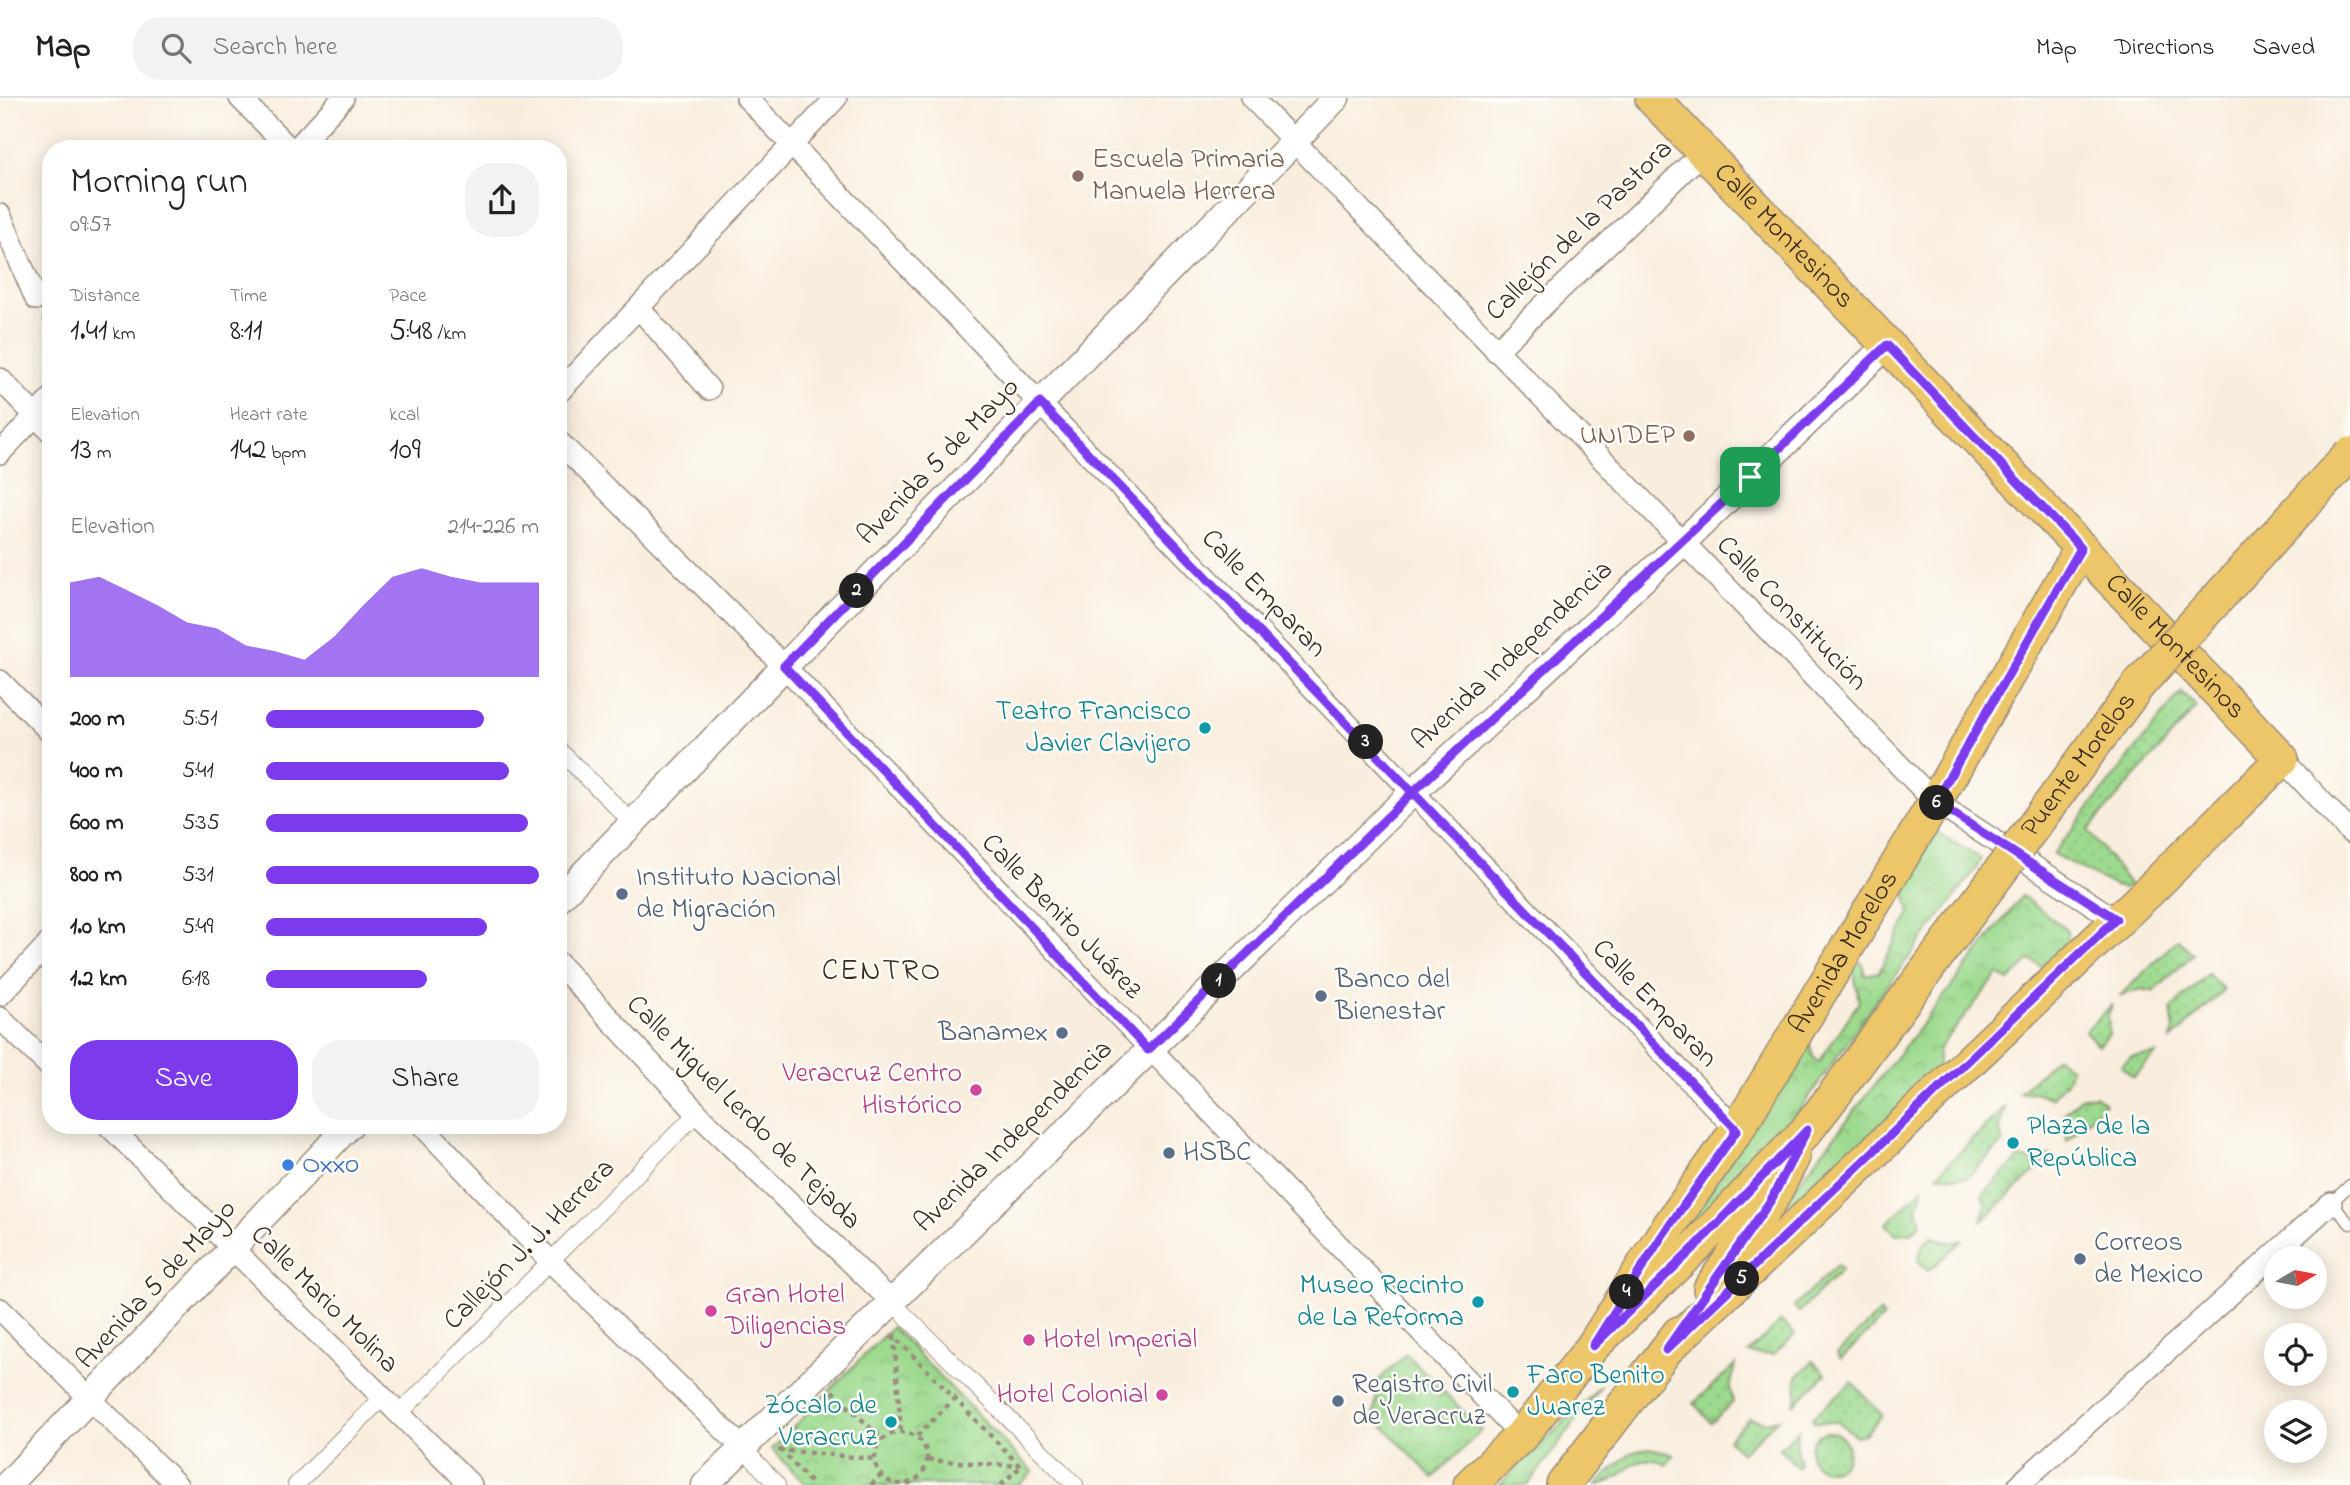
<!DOCTYPE html>
<html lang="en">
<head>
<meta charset="utf-8">
<style>
	:root { --surface:#fff; --page:#f2f2f2; --text:#222; --muted:#767676; --line:#e0e0e0; --accent:#7c3aed }
	body { margin:0; font-family:"Indie Flower",sans-serif; background:var(--page); color:var(--text); height:100vh; display:flex; flex-direction:column; font-size:26px; white-space:nowrap }
	* { box-sizing:border-box; margin:0 }
	p { font-size:23px; color:var(--muted) }
	.icon { flex:none; width:38px; height:38px; fill:none; stroke:currentColor; stroke-width:2; stroke-linecap:round; stroke-linejoin:round }
	.map { position:relative; flex:1; overflow:hidden }
	.side { position:absolute; left:42px; top:42px; width:525px; height:994px; display:flex; flex-direction:column; background:var(--surface); border-radius:28px; box-shadow:0 4px 18px #0003 }
	.side>* { flex:none }
	.needle { width:46px; rotate:80deg }
	.buttons { position:absolute; left:2264px; top:1148px; display:grid; gap:14px }
	.buttons a { display:grid; place-items:center; width:63px; height:63px; border-radius:50%; background:var(--surface); box-shadow:0 4px 18px #0003; font-size:35px }
	.pin { position:absolute; display:grid; place-items:center; width:60px; height:60px; color:#fff; margin:-30px; border-radius:14px; box-shadow:0 4px 10px #0006 }
	.km { position:absolute; width:35px; height:35px; margin:-18px; border-radius:50%; background:#222; color:#fff; font-size:19px; line-height:35px; text-align:center }
	.round { display:grid; place-items:center; flex:none; width:74px; height:74px; border-radius:28px; background:var(--page) }
	.headline { display:flex; align-items:center; justify-content:space-between; height:119px; padding:0 28px }
	h1 { font-size:38px; font-weight:600; line-height:52px }
	.stats { display:grid; grid-template-columns:repeat(3,1fr); gap:10px; height:119px; padding:7px 28px }
	.stats div { display:grid; align-content:center }
	.stats b { font-size:30px; font-weight:600 }
	.stats small { font-size:19px; font-weight:400 }
	.stats p { font-size:19px }
	.chart { height:196px; padding:14px 28px }
	.chart p { display:flex; justify-content:space-between }
	.chart svg { width:100%; height:126px; margin-top:7px; fill:var(--accent); opacity:.7 }
	.button { display:flex; gap:14px; margin-top:auto; padding:14px 28px }
	.button a { flex:1; height:80px; border-radius:28px; background:var(--accent); color:#fff; font-size:28px; font-weight:600; line-height:80px; text-align:center }
	.button a+a { background:var(--page); color:var(--text) }
	ul { padding:0 28px; list-style:none; font-size:23px }
	li { display:grid; grid-template-columns:112px 84px 1fr; align-items:center; height:52px }
	li i { height:18px; border-radius:9px; background:var(--accent) }
	header { display:flex; align-items:center; gap:42px; box-sizing:border-box; height:98px; padding:0 35px; background:var(--surface); border-bottom:2px solid var(--line) }
	header strong { font-size:33px }
	nav { display:flex; gap:38px; margin-inline-start:auto; font-size:24px }
	.search { width:490px; height:63px; background:var(--page); display:flex; align-items:center; gap:18px; box-sizing:border-box; padding:0 24px; border-radius:28px; color:var(--muted); font-size:26px }
	.map>svg:first-child { display:block }
</style>
</head>
<body>
<header>
<strong>Map</strong>
<div class="search"><svg class="icon" aria-label="search" viewBox="0 0 24 24"><circle cx="10" cy="10" r="6"/><path d="M15 15l6 6"/></svg>Search here</div>
<nav><a>Map</a><a>Directions</a><a>Saved</a></nav>
</header>
<div class="map">
<svg width="2350" height="1387" viewBox="0 0 2350 1387">
	<defs>
		<pattern id="grass-dots" width="8" height="8" patternUnits="userSpaceOnUse" patternTransform="scale(1.75)"><rect width="8" height="8" fill="#9dda8f"/><path d="M2 2h.1M6 6h.1" fill="none" stroke="#88bb7b" stroke-width="1.8" stroke-linecap="round"/></pattern>
		<pattern id="park-crowns" width="20" height="18" patternUnits="userSpaceOnUse" patternTransform="scale(1.75)"><rect width="20" height="18" fill="#9dda8f"/><path d="M2 6a3 3 0 1 1 6 0M12 15a3 3 0 1 1 6 0" fill="none" stroke="#88bb7b"/></pattern>
	</defs>
	<rect width="100%" height="100%" fill="#fdfcf7"/>
	<filter id="ink" filterUnits="userSpaceOnUse"><feTurbulence type="fractalNoise" baseFrequency=".0143" numOctaves="2"/><feDisplacementMap in="SourceGraphic" scale="14" xChannelSelector="R" yChannelSelector="G"/><feConvolveMatrix kernelMatrix="1 2 1 2 8 2 1 2 1" color-interpolation-filters="sRGB"/></filter>
	<filter id="wash" filterUnits="userSpaceOnUse"><feTurbulence type="fractalNoise" baseFrequency=".00686" numOctaves="4" result="noise"/><feDisplacementMap in="SourceGraphic" scale="28" xChannelSelector="R" yChannelSelector="G"/><feGaussianBlur stdDeviation="1.57" result="paint"/><feColorMatrix in="noise" values="0 0 0 0 0 0 0 0 0 0 0 0 0 0 0 0 0 1.4 0 .05"/><feComposite in="paint" operator="in"/></filter>
	<g filter="url(#wash)">
		<rect width="100%" height="100%" fill="#f9eede"/>
		<g fill="url(#grass-dots)" stroke="#6c8256" stroke-width="2">
			<polygon points="2181,594 2197,609 2088,732 2130,787 2124,790 2115,788 2053,756"/>
			<polygon points="2178,841 2193,856 2154,894 2142,891 2120,898"/>
			<polygon points="2208,876 2224,892 2170,943 2174,932 2171,911"/>
			<polygon points="2113,906 2108,916 2109,936 2098,947 2085,933"/>
			<polygon points="2156,956 2133,979 2121,968 2131,959"/>
			<polygon points="2057,959 2071,971 2066,984 2051,1000 2034,994 2019,995"/>
			<polygon points="2095,997 2105,1005 2067,1043 2064,1016 2080,1000"/>
			<polygon points="2005,1009 1999,1029 2003,1045 1966,1080 1937,1077"/>
			<polygon points="2052,1057 1982,1123 1985,1105 1982,1097 2019,1060 2034,1063"/>
			<polygon points="1923,1090 1917,1111 1921,1126 1911,1135 1896,1136 1886,1126"/>
			<polygon points="1932,1139 1952,1145 1963,1142 1928,1173 1918,1162 1922,1148"/>
			<polygon points="1837,1167 1842,1171 1799,1214 1794,1209"/>
			<polygon points="1880,1214 1884,1219 1841,1261 1837,1256"/>
			<polygon points="1781,1223 1795,1237 1773,1257 1748,1255"/>
			<polygon points="1813,1263 1826,1276 1793,1307 1797,1296 1796,1280"/>
			<polygon points="1735,1267 1730,1291 1733,1304 1711,1325 1694,1305"/>
			<polygon points="1852,1284 1882,1317 1865,1336 1856,1338 1838,1324 1815,1324 1812,1320"/>
			<polygon points="1749,1320 1765,1324 1778,1321 1741,1355 1728,1341"/>
			<polygon points="1798,1333 1796,1349 1800,1365 1797,1369 1780,1350"/>
			<circle cx="1829" cy="1353" r="19"/>
			<path d="M1650,1350L1674,1357L1666,1367C1635,1347 1623,1387 1596,1387L1630,1355Z"/>
		</g>
		<g fill="url(#park-crowns)" stroke="#6c8256" stroke-width="2">
			<polygon points="1937,734 1981,761 1973,775 1879,899 1802,1009 1688,1135 1681,1137 1809,943 1813,959 1819,964 1859,904 1853,869 1857,863 1862,865 1865,877 1879,874 1910,815 1903,786 1932,736"/>
			<path d="M2022,798L2066,831C2073,850 2060,860 2046,871L2030,862L2009,883L1998,876L1938,952V973L1738,1162Z"/>
			<polygon points="892,1229 1033,1374 1019,1387 806,1387 772,1351"/>
			<polygon points="1406,1256 1482,1332 1433,1380 1374,1318 1378,1283"/>
			<polygon points="1602,1287 1528,1387 1499,1387"/>
		</g>
	</g>
	<g filter="url(#ink)">
		<g fill="none" stroke-linecap="round" stroke-linejoin="round">
			<defs>
				<polyline id="service" points="2350,1087 2331,1105 2350,1126"/>
				<g id="pedestrian">
					<polyline points="558,651 632,724"/>
					<polyline points="890,1202 1075,1387"/>
					<polyline points="399,1316 697,1015"/>
					<polyline points="744,1351 777,1387"/>
					<polyline points="296,1387 382,1300"/>
				</g>
				<g id="minor">
					<polyline points="240,0 290,51"/>
					<polyline points="747,0 1737,1032"/>
					<polyline points="1252,0 1935,704 2116,822"/>
					<polyline points="296,51 343,0"/>
					<polyline points="0,117 36,201"/>
					<polyline points="639,210 709,291"/>
					<polyline points="1496,253 1703,54"/>
					<polyline points="0,281 51,334"/>
					<polyline points="558,295 836,0"/>
					<polyline points="558,343 784,568 1521,1338"/>
					<polyline points="0,355 51,301"/>
					<polyline points="0,583 51,635"/>
					<polyline points="2282,661 2350,734"/>
					<polyline points="558,865 697,1015 890,1202"/>
					<polyline points="0,897 51,843"/>
					<polyline points="0,920 51,970"/>
					<polyline points="108,1027 471,1387"/>
					<polyline points="422,1027 551,1164 744,1351"/>
					<polyline points="0,1211 177,1387"/>
					<polyline points="2019,1387 2331,1105"/>
				</g>
				<g id="tertiary">
					<polyline points="558,802 1336,0"/>
					<polyline points="7,1387 350,1027"/>
					<polyline points="705,1387 1413,694 1682,445 1887,247"/>
				</g>
				<g id="primary">
					<path id="s1" d="M1652,0L2282,661L2152,790L1666,1252"/>
					<polyline points="1710,1191 1771,1102 1793,1059"/>
					<path id="s2" d="M1593,1248L1662,1138L1737,1032L1935,704L2081,450"/>
					<polyline points="1470,1387 1521,1338 1593,1248 1695,1149 1807,1032 1837,993"/>
					<polyline points="1563,1387 1679,1235"/>
				</g>
			</defs>
			<use href="#service" stroke="#9a8c7e" stroke-width="13"/>
			<use href="#pedestrian" stroke="#9a8c7e" stroke-width="18"/>
			<use href="#minor" stroke="#9a8c7e" stroke-width="24"/>
			<use href="#tertiary" stroke="#9a8c7e" stroke-width="29"/>
			<use href="#primary" stroke="#9a8c7e" stroke-width="36"/>
			<g stroke="#9a8c7e" stroke-width="4.5" stroke-dasharray="5 5" stroke-linecap="butt">
				<polyline points="44,219 51,235"/>
				<polyline points="894,1238 901,1333"/>
				<polyline points="891,1241 894,1238 1020,1368"/>
				<polyline points="832,1293 882,1341"/>
				<circle cx="901" cy="1360" r="26"/>
				<polyline points="917,1338 956,1299"/>
				<polyline points="780,1351 813,1387"/>
				<polyline points="778,1352 875,1361"/>
				<polyline points="928,1362 1019,1368"/>
				<polyline points="871,1387 881,1377"/>
				<polyline points="1001,1387 1020,1369"/>
			</g>
			<use href="#service" stroke="#fff" stroke-width="10"/>
			<use href="#pedestrian" stroke="#fff" stroke-width="16"/>
			<use href="#minor" stroke="#fff" stroke-width="21"/>
			<use href="#tertiary" stroke="#fff" stroke-width="26"/>
			<use href="#primary" stroke="#ecc669" stroke-width="33"/>
			<defs>
				<g id="primary-bridge">
					<path id="s3" d="M1837,993L2140,585L2350,356"/>
				</g>
			</defs>
			<use href="#primary-bridge" stroke="#9a8c7e" stroke-width="36" stroke-linecap="butt"/>
			<use href="#primary-bridge" stroke="#ecc669" stroke-width="33"/>
		</g>
	</g>
	<g fill="none" stroke-linecap="round" stroke-linejoin="round" filter="url(#ink)">
		<defs>
			<path id="route" d="M1750,379L1413,694L1148,952L784,568L1040,305C1273,547 1503,791 1737,1032L1662,1138L1593,1248L1695,1149L1807,1032L1771,1102L1666,1252L2116,821L1935,704L2081,450L1887,247L1750,379"/>
		</defs>
		<use href="#route" stroke="#fff" stroke-width="14"/>
		<use href="#route" stroke="#7c3aed" stroke-width="9"/>
	</g>
	<g fill="#8d6e63" stroke="#fdfcf7" stroke-width="2.5">
		<circle cx="1078" cy="78" r="7"/>
		<circle cx="1689" cy="338" r="7"/>
	</g>
	<g fill="#0f9aa8" stroke="#fdfcf7" stroke-width="2.5">
		<circle cx="1205" cy="630" r="7"/>
		<circle cx="2013" cy="1045" r="7"/>
		<circle cx="1478" cy="1204" r="7"/>
		<circle cx="1513" cy="1294" r="7"/>
		<circle cx="891" cy="1324" r="7"/>
	</g>
	<g fill="#5c6f8a" stroke="#fdfcf7" stroke-width="2.5">
		<circle cx="622" cy="796" r="7"/>
		<circle cx="1321" cy="898" r="7"/>
		<circle cx="1062" cy="935" r="7"/>
		<circle cx="1169" cy="1055" r="7"/>
		<circle cx="2080" cy="1161" r="7"/>
		<circle cx="1338" cy="1303" r="7"/>
	</g>
	<g fill="#d1479c" stroke="#fdfcf7" stroke-width="2.5">
		<circle cx="976" cy="992" r="7"/>
		<circle cx="711" cy="1213" r="7"/>
		<circle cx="1029" cy="1242" r="7"/>
		<circle cx="1162" cy="1297" r="7"/>
	</g>
	<circle fill="#3f7fe0" stroke="#fdfcf7" stroke-width="2.5" cx="288" cy="1067" r="7"/>
	<g text-anchor="middle" dominant-baseline="central" stroke-width="5" stroke-linejoin="round" paint-order="stroke">
		<g font-size="28" fill="#785e54" stroke="#fdfcf7" text-anchor="start">
			<text x="1092" y="62">Escuela Primaria<tspan x="1092" dy="32">Manuela Herrera</tspan></text>
			<text x="1675" y="338" text-anchor="end">UNIDEP</text>
		</g>
		<g font-size="28" fill="#3b2a1e" stroke="#fdfcf7">
			<text transform="translate(1580 133) rotate(-44)">Callejón de la Pastora</text>
			<text stroke="none"><textPath href="#s1" startOffset="191">Calle Montesinos</textPath></text>
			<text transform="translate(939 364) rotate(-46)">Avenida 5 de Mayo</text>
			<text transform="translate(1263 496) rotate(46)">Calle Emparan</text>
			<text transform="translate(1791 516) rotate(46)">Calle Constitución</text>
			<text stroke="none"><textPath href="#s1" startOffset="758">Calle Montesinos</textPath></text>
			<text transform="translate(1513 558) rotate(-43)">Avenida Independencia</text>
			<text stroke="none"><textPath href="#s3" startOffset="406">Puente Morelos</textPath></text>
			<text transform="translate(1061 819) rotate(46)">Calle Benito Juárez</text>
			<text stroke="none"><textPath href="#s2" startOffset="467">Avenida Morelos</textPath></text>
			<text transform="translate(1654 906) rotate(46)">Calle Emparan</text>
			<text transform="translate(743 1015) rotate(45)">Calle Miguel Lerdo de Tejada</text>
			<text transform="translate(1014 1039) rotate(-44)">Avenida Independencia</text>
			<text transform="translate(530 1147) rotate(-45)">Callejón J. J. Herrera</text>
			<text transform="translate(157 1187) rotate(-47)">Avenida 5 de Mayo</text>
			<text transform="translate(324 1202) rotate(45)">Calle Mario Molina</text>
		</g>
		<g font-size="28" fill="#0d838f" stroke="#fdfcf7" text-anchor="end">
			<text x="1191" y="614">Teatro Francisco<tspan x="1191" dy="32">Javier Clavijero</tspan></text>
			<text x="2027" y="1029" text-anchor="start">Plaza de la<tspan x="2027" dy="32">República</tspan></text>
			<text x="1464" y="1188">Museo Recinto<tspan x="1464" dy="32">de La Reforma</tspan></text>
			<text x="1527" y="1278" text-anchor="start">Faro Benito<tspan x="1527" dy="32">Juarez</tspan></text>
			<text x="877" y="1308">Zócalo de<tspan x="877" dy="32">Veracruz</tspan></text>
		</g>
		<g font-size="28" fill="#4e5e75" stroke="#fdfcf7" text-anchor="start">
			<text x="636" y="780">Instituto Nacional<tspan x="636" dy="32">de Migración</tspan></text>
			<text x="1335" y="882">Banco del<tspan x="1335" dy="32">Bienestar</tspan></text>
			<text x="1048" y="935" text-anchor="end">Banamex</text>
			<text x="1183" y="1055">HSBC</text>
			<text x="2094" y="1145">Correos<tspan x="2094" dy="32">de Mexico</tspan></text>
			<text x="1352" y="1287">Registro Civil<tspan x="1352" dy="32">de Veracruz</tspan></text>
		</g>
		<g font-size="28" fill="#b23c85" stroke="#fdfcf7" text-anchor="end">
			<text x="962" y="976">Veracruz Centro<tspan x="962" dy="32">Histórico</tspan></text>
			<text x="725" y="1197" text-anchor="start">Gran Hotel<tspan x="725" dy="32">Diligencias</tspan></text>
			<text x="1043" y="1242" text-anchor="start">Hotel Imperial</text>
			<text x="1148" y="1297">Hotel Colonial</text>
		</g>
		<g font-size="28" fill="#366cbe" stroke="#fdfcf7" text-anchor="start">
			<text x="302" y="1067">Oxxo</text>
		</g>
		<g font-size="30" letter-spacing="2" fill="#3b2a1e" stroke="#fdfcf7">
			<text x="882" y="874">CENTRO</text>
		</g>
	</g>
</svg>
<div class="buttons">
<a><svg class="needle" viewBox="-14 -14 28 28"><path d="M0-13l5 13h-10z" fill="#e53935"/><path d="M0 13l5-13h-10z" fill="#767676"/></svg></a>
<a><svg class="icon" aria-label="locate" viewBox="0 0 24 24"><circle cx="12" cy="12" r="6"/><path d="M12 2v4M12 18v4M2 12h4M18 12h4"/></svg></a>
<a><svg class="icon" aria-label="layers" viewBox="0 0 24 24"><path d="M12 4l9 5-9 5-9-5zM3 14l9 5 9-5"/></svg></a>
</div>
<div class="pin" style="left:1750px;top:379px;background:#1e9e55"><svg class="icon" aria-label="arrive" viewBox="0 0 24 24"><path d="M6 21V4h12l-3 4 3 4H6"/></svg></div>
<b class="km" style="left:1219px;top:883px">1</b>
<b class="km" style="left:857px;top:493px">2</b>
<b class="km" style="left:1366px;top:644px">3</b>
<b class="km" style="left:1627px;top:1194px">4</b>
<b class="km" style="left:1742px;top:1181px">5</b>
<b class="km" style="left:1937px;top:705px">6</b>
<section class="side">
<div class="headline"><div><h1>Morning run</h1><p>09:57</p></div><a class="round"><svg class="icon" aria-label="share" viewBox="0 0 24 24"><path d="M12 15V3M7 8l5-5 5 5M5 13v7h14v-7"/></svg></a></div>
<div class="stats">
<div><p>Distance</p><b>1.41<small> km</small></b></div>
<div><p>Time</p><b>8:11</b></div>
<div><p>Pace</p><b>5:48<small> /km</small></b></div>
</div>
<div class="stats">
<div><p>Elevation</p><b>13<small> m</small></b></div>
<div><p>Heart rate</p><b>142<small> bpm</small></b></div>
<div><p>kcal</p><b>109</b></div>
</div>
<div class="chart"><p><span>Elevation</span>214–226 m</p>
<svg viewBox="0 0 160 44" preserveAspectRatio="none"><path d="M0 44V11L10 9L20 14L30 19L40 25L50 27L60 33L70 35L80 38L90 30L100 19L110 9L120 6L130 9L140 11L150 11L160 11V44z"/></svg>
</div>
<ul>
<li><b>200 m</b>5:51<i style="width:80%"></i></li>
<li><b>400 m</b>5:41<i style="width:89%"></i></li>
<li><b>600 m</b>5:35<i style="width:96%"></i></li>
<li><b>800 m</b>5:31<i style="width:100%"></i></li>
<li><b>1.0 km</b>5:49<i style="width:81%"></i></li>
<li><b>1.2 km</b>6:18<i style="width:59%"></i></li>
</ul>
<div class="button"><a>Save</a><a>Share</a></div>
</section>
</div>
</body>
</html>
